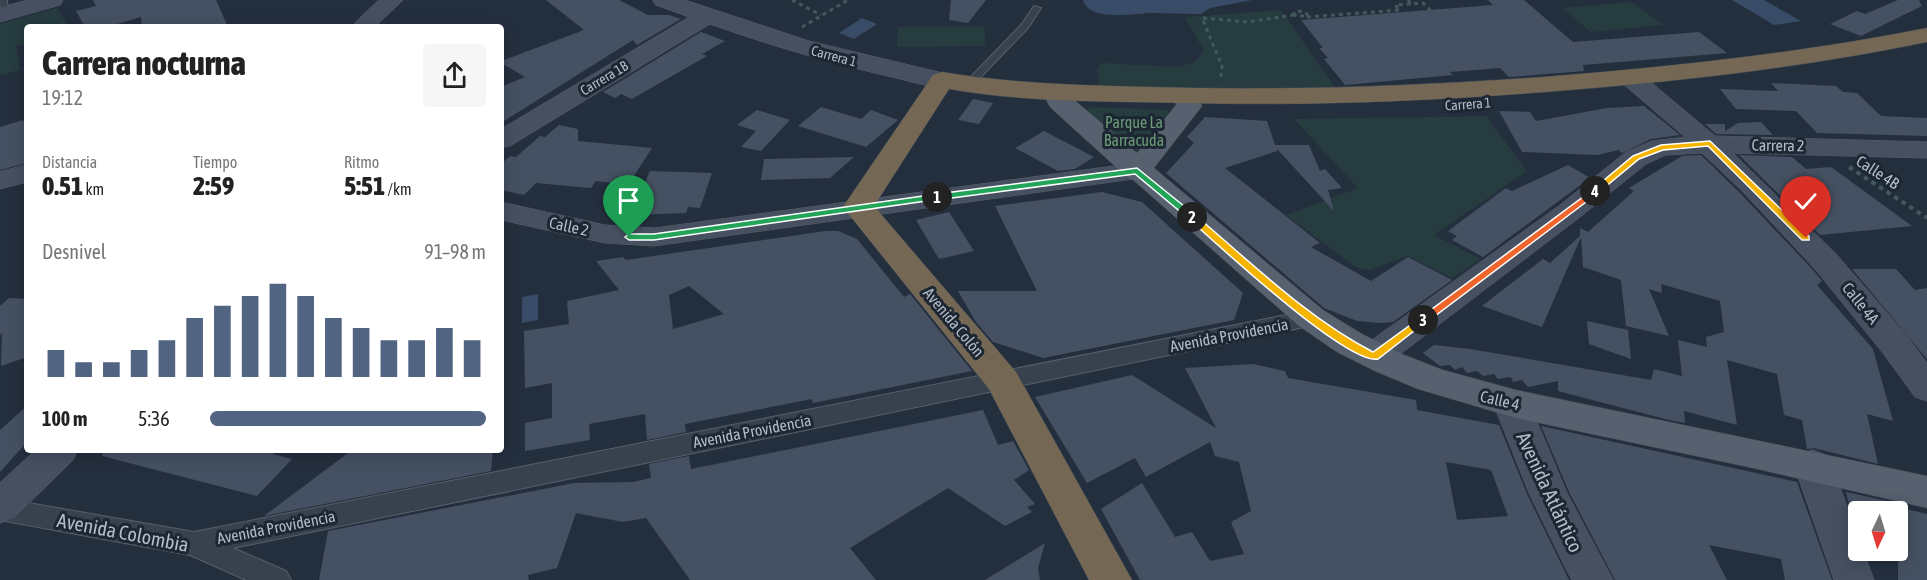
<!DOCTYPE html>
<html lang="es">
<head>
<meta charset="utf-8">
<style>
	:root { --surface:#fff; --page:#f6f6f6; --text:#222; --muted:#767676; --accent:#516482 }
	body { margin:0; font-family:"Asap Condensed",sans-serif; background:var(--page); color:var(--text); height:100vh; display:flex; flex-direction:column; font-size:22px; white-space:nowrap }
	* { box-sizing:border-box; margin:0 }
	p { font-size:20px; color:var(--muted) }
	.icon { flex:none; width:33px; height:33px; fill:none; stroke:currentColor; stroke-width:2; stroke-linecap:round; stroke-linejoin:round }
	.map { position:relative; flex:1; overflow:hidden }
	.side { position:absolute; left:24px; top:24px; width:480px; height:429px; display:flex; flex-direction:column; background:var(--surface); border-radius:6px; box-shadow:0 3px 15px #0003 }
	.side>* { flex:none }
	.needle { width:39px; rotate:184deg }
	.controls { position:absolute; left:1848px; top:501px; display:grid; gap:12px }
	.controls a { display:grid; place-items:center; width:60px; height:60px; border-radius:6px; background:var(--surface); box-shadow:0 3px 15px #0003; font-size:30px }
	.pin { position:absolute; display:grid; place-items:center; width:51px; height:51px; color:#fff; margin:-62px -26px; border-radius:50% 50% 50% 0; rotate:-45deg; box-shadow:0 0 6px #0007 }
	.pin .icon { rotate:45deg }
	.km { position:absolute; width:30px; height:30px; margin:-15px; border-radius:50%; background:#222; color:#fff; font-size:16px; line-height:30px; text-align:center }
	.round { display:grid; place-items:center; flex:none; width:63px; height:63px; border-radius:6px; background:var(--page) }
	.summary { display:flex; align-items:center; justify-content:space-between; height:102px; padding:0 18px }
	h1 { font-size:33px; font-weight:800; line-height:45px }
	.stats { display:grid; grid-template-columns:repeat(3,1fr); gap:9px; height:102px; padding:6px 18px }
	.stats div { display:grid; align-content:center }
	.stats b { font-size:26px; font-weight:800 }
	.stats small { font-size:16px; font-weight:400 }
	.stats p { font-size:16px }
	.chart { height:168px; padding:12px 18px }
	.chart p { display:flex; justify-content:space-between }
	.chart svg { width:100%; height:108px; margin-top:6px; stroke:var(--accent); stroke-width:6 }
	ul { padding:0 18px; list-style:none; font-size:20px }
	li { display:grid; grid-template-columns:96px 72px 1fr; align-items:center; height:45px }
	li i { height:15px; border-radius:8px; background:var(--accent) }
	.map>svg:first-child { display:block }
</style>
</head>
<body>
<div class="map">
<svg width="1927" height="580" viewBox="0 0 1927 580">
	<rect width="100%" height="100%" fill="#242f3e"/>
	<g fill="#263c3f">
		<polygon points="1632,2 1663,25 1591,32 1562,8"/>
		<polygon points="57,8 67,24 56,27 27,27 27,43 16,46 20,70 0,75 0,24"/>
		<polygon points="1281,10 1338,92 1100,89 1097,71 1101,63 1179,67 1195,62 1204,51 1185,17"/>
		<polygon points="984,26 986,46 897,47 898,27"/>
		<polygon points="1091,107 1166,110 1171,115 1137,156 1082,112"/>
		<polygon points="1486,116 1527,171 1434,235 1481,259 1452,278 1408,256 1369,270 1356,267 1286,215 1358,188 1294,119"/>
	</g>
	<g fill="#394c67">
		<path d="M1083,0H1252L1210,8L1201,14C1185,14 1169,13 1153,13C1135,13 1090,23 1083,0Z"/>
		<polygon points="1732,0 1764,0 1801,21 1774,25"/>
		<polygon points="862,18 877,24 854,39 839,33"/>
		<polygon points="538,294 538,320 522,323 522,297"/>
	</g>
	<g fill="#455162" fill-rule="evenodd">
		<polygon points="93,0 216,0 228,27 142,27 141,17 107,27 85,27 76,11 96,6"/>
		<polygon points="546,0 619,0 648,15 669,15 681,19 637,45 633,40 501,123 501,87 525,77 501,63 501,61 584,30"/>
		<polygon points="951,0 986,0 968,23 949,20"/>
		<polygon points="1488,0 1524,0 1573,42 1699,32 1727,53 1583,65 1584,71 1509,77 1500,68 1450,72 1453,75 1345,85 1324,59 1328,58 1319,48 1323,48 1301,20 1493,5"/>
		<polygon points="1898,0 1919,0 1922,6 1861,36 1830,24 1857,11 1865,14"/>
		<polygon points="701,32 725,41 702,54 707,56 632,99 621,94 615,98 603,92"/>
		<polygon points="1771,83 1836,86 1843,92 1857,93 1881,116 1927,118 1927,136 1817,133 1796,111 1736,109 1720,89 1778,91"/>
		<polygon points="973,99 993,103 979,124 958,120"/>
		<polygon points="1644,106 1680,135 1651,139 1622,153 1619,150 1597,155 1522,152 1499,111 1530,112 1536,121 1607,108"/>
		<polygon points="821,107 861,119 871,110 898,120 866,147 798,126"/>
		<polygon points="757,110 790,120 761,151 741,147 756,131 737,125"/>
		<polygon points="1205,117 1267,121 1275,145 1309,145 1320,171 1325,169 1342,188 1328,190 1334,211 1277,149 1277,151 1225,168 1320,243 1311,247 1371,281 1408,257 1452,280 1393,322 1381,323 1357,321 1324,308 1166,173 1194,143 1187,137"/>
		<polygon points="23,120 27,130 27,163 0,170 0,127"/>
		<polygon points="1761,122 1773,135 1716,134 1705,124 1725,124 1725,131 1738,123"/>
		<polygon points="559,125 578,129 578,141 652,148 628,185 596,181 591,188 536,183 524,195 501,190 501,164 510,156 516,157 540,136 545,137"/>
		<polygon points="1044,131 1094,157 1075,169 1058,171 1015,148"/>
		<polygon points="1701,155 1740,193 1813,270 1822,281 1817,285 1873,349 1893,421 1867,414 1878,464 1814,448 1807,449 1802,420 1784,415 1777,374 1727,360 1737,425 1684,411 1685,423 1665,419 1558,391 1558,381 1528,387 1522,380 1513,382 1511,377 1498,379 1494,374 1483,376 1477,371 1467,373 1462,367 1455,370 1450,365 1440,366 1423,353 1434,345 1470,349 1651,380 1654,369 1682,376 1678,340 1707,347 1706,337 1724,332 1720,301 1661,284 1662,293 1649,289 1669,336 1626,326 1621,280 1583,267 1581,237 1542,327 1482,306 1543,259 1550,263 1580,236 1580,228 1588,232 1634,191 1629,188 1682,156"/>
		<polygon points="1739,155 1792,157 1806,169 1831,167 1912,226 1820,235"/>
		<polygon points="854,157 830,178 761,180 764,159"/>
		<polygon points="1568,165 1590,178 1483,257 1452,240 1457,236 1448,231 1506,188 1512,191"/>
		<polygon points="650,171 712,173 700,208 688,207 686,213 631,215"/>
		<polygon points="1102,192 1142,202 1243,293 1234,320 1043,358 993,342 976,322 958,291 1037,291 995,206"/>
		<polygon points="949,212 974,251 939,259 916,220"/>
		<path d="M825,231H838L857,239L904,297L910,294L972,371L813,403L812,399L685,424L686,432L647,440L645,414L589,424L590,440L525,451V423L552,418V383L525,388L524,331L569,324L567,301L619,290L596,261L623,257L626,260ZM689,286L724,314L673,329L669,295Z"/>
		<polygon points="1852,269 1896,269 1915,290 1927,288 1927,359"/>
		<polygon points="9,298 27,299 27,357 1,366 2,333 0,335 0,306"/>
		<polygon points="1587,321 1628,330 1631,359 1589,344"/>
		<path d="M1253,364L1285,371L1288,378L1416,400L1417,410L1499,425L1527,494L1569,580H1140L1101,509L1142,483L1175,537L1192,532L1210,561L1244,554L1231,522L1251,511L1239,462L1215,456L1210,442L1146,477L1135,458L1087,483L1035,397L1132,375L1216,428L1185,368ZM1446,462L1491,470L1508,516L1457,520Z"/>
		<polygon points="27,406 27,442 0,472 0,430"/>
		<polygon points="983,410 998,445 1013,441 1029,470 1014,480 1035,504 1027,507 1032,512 1005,526 948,488 850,548 876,580 690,580 646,518 623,522 576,513 557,568 528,575 529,580 319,580 328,531 574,483 633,482 651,478 649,464 689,456 691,469"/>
		<polygon points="1541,426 1797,482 1832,580 1785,580 1781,559 1709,545 1727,580 1615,580 1569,492"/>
		<polygon points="103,450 278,450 273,454 292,459 257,496 102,456"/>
		<polygon points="352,450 493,450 491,471 264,516"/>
		<polygon points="1846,492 1887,501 1889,512 1851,512"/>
		<polygon points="1898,507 1927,514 1927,580 1898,580"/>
		<polygon points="1045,543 1038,568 1040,580 985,580"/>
	</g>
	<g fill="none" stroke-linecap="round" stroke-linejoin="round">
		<defs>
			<g id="lane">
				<polygon points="0,0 7,0 8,15 1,13"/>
				<polygon points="1034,6 1041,8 1028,28 971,87 965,87 965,83 1022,24"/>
			</g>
			<polygon id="street" points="1311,310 1319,312 1323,318 1319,324 233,548 286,571 291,580 246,580 190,555 0,520 0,498 194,532"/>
			<g id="secondary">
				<polygon points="28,0 63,0 60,5 0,22 0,8"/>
				<polygon points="379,0 403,0 375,27 351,27"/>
				<path d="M653,0H685L809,41L951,75L954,80L951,85C933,90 910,81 892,77C830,63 769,45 710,24L510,146L501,148V129L689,17L656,5Z"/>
				<polygon points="1631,71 1640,73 1715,136 1927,142 1927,158 1733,153 1837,255 1907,336 1927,363 1927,401 1915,397 1883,353 1815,269 1742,191 1702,153 1666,155 1646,164 1580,217 1386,365 1374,368 1362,365 1357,356 1362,347 1560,205 1626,152 1652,141 1685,137 1622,83 1619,78 1622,73"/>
				<polygon points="1137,163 1147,165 1151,171 1147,177 654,246 605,243 501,220 501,202 605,225 654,228"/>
				<polygon points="27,165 27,182 0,189 0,172"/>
				<polygon points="1511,390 1523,394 1529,403 1567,493 1613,580 1572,580 1567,571 1529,493 1493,403 1499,394"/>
				<polygon points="36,450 78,450 73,460 14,518 0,523 0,483"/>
				<polygon points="1813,450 1826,455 1832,465 1858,537 1858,550 1863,550 1874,580 1834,580 1794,465 1800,455"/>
			</g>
			<path id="primary" d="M1059,84L1068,86L1073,99L1137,153L1176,105L1174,96L1178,90L1187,88L1196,90L1202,106L1154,168L1323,310L1362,334L1402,354L1443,370L1516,390L1927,476V508L1753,468L1516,418L1418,389L1377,372L1337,352L1299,326L1131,178L1127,177L1051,108C1045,100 1044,94 1050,86Z"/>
			<path id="highway" d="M1927,28V42C1801,68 1674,82 1545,92C1427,101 1309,106 1190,103C1110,101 1029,103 949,89L874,206L1016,372L1132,580H1089L989,389L843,207L933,75L942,72C1026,86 1110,86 1195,88C1311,90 1427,85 1543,77C1672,67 1800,53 1927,28Z"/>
		</defs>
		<use href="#lane" stroke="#565f6c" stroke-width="2"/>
		<use href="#street" stroke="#565f6c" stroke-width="2"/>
		<use href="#secondary" stroke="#565f6c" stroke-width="1"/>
		<use href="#primary" stroke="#414a57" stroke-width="1"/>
		<use href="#highway" stroke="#434c59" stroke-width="1"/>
		<g stroke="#44595c" stroke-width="3" stroke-dasharray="4 4" stroke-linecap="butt">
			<polyline points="792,0 821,15"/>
			<polyline points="1408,0 1411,4 1423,3 1432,12"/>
			<polygon points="1298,11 1305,12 1308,16 1296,16 1294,13"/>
			<polyline points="1307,17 1400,10 1395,5 1411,4"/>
			<polyline points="802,27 848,0"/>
			<polyline points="1221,77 1222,66 1202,18 1247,22 1294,15"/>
		</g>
		<polyline stroke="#44595c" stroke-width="4" stroke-dasharray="4.5 4.5" stroke-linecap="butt" points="1849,167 1927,218"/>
		<use href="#lane" fill="#38414e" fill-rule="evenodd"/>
		<use href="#street" fill="#38414e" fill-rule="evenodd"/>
		<use href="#secondary" fill="#465061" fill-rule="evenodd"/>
		<use href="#primary" fill="#56606e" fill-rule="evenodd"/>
		<use href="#highway" fill="#746855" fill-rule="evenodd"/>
	</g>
	<polygon fill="#22a559" stroke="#fff" stroke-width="1.5" points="937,194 940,195 940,199 654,240 629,240 625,237 629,234 654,234"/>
	<polygon fill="#22a559" stroke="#fff" stroke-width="1.5" points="1137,168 1195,215 1195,219 1189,219 1135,174 937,200 932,197 937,194"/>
	<path fill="#f5b400" stroke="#fff" stroke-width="1.5" d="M1189,215H1195C1252,263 1307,318 1373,352L1420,318H1427L1428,320L1378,359C1347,365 1217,244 1189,219Z"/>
	<polygon fill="#f0652b" stroke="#fff" stroke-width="1.5" points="1595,188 1598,189 1598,193 1427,322 1420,322 1420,318"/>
	<polygon fill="#f5b400" stroke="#fff" stroke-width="1.5" points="1710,141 1809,236 1809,240 1802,240 1708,146 1663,150 1639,159 1598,193 1591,191 1633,156 1661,145"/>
	<g text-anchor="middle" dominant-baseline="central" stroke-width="6" stroke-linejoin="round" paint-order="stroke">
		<g font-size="14" fill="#b4bcc9" stroke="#1d2633">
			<text transform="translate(834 56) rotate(15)">Carrera 1</text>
			<text transform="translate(604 78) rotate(-31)">Carrera 1B</text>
			<text transform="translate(1468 104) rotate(-4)">Carrera 1</text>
		</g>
		<g font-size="16" fill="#6b9a76" stroke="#1d2633">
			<text x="1134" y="122">Parque La<tspan x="1134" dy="18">Barracuda</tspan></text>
		</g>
		<g font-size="16" fill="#b4bcc9" stroke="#1d2633">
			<text transform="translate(1778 145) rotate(1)">Carrera 2</text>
			<text transform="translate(1878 172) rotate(33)">Calle 4B</text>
			<text transform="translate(569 226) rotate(12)">Calle 2</text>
			<text transform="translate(1861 303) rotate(51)">Calle 4A</text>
			<text transform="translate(954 322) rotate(50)">Avenida Colón</text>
			<text transform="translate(1229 335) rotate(-11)">Avenida Providencia</text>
			<text transform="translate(1500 400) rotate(13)">Calle 4</text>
			<text transform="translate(752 431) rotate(-11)">Avenida Providencia</text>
			<text transform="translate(276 527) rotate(-11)">Avenida Providencia</text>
		</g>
		<g font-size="20" fill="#b4bcc9" stroke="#1d2633">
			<text transform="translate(1550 492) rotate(65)">Avenida Atlántico</text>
			<text transform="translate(123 532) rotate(11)">Avenida Colombia</text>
		</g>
	</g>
</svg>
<div class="controls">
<a><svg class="needle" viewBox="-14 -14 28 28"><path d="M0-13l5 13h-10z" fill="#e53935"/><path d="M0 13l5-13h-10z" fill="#767676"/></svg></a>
</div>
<div class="pin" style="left:629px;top:237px;background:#1e9e55"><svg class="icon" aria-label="arrive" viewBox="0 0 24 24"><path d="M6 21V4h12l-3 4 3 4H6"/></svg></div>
<div class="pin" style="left:1806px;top:238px;background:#d93025"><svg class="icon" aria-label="check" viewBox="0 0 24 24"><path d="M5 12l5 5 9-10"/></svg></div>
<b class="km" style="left:937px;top:197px">1</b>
<b class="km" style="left:1192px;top:217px">2</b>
<b class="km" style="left:1423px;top:320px">3</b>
<b class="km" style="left:1595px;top:191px">4</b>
<section class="side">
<div class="summary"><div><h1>Carrera nocturna</h1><p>19:12</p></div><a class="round"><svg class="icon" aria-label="share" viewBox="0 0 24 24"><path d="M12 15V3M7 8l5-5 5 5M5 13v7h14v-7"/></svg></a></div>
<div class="stats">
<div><p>Distancia</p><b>0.51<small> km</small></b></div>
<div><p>Tiempo</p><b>2:59</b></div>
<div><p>Ritmo</p><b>5:51<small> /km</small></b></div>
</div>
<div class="chart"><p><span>Desnivel</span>91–98 m</p>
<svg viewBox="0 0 160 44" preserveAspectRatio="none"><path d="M5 44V33M15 44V38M25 44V38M35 44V33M45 44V29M55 44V20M65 44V15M75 44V11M85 44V6M95 44V11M105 44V20M115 44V24M125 44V29M135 44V29M145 44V24M155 44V29"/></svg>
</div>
<ul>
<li><b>100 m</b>5:36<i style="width:100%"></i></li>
</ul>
</section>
</div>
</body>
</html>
